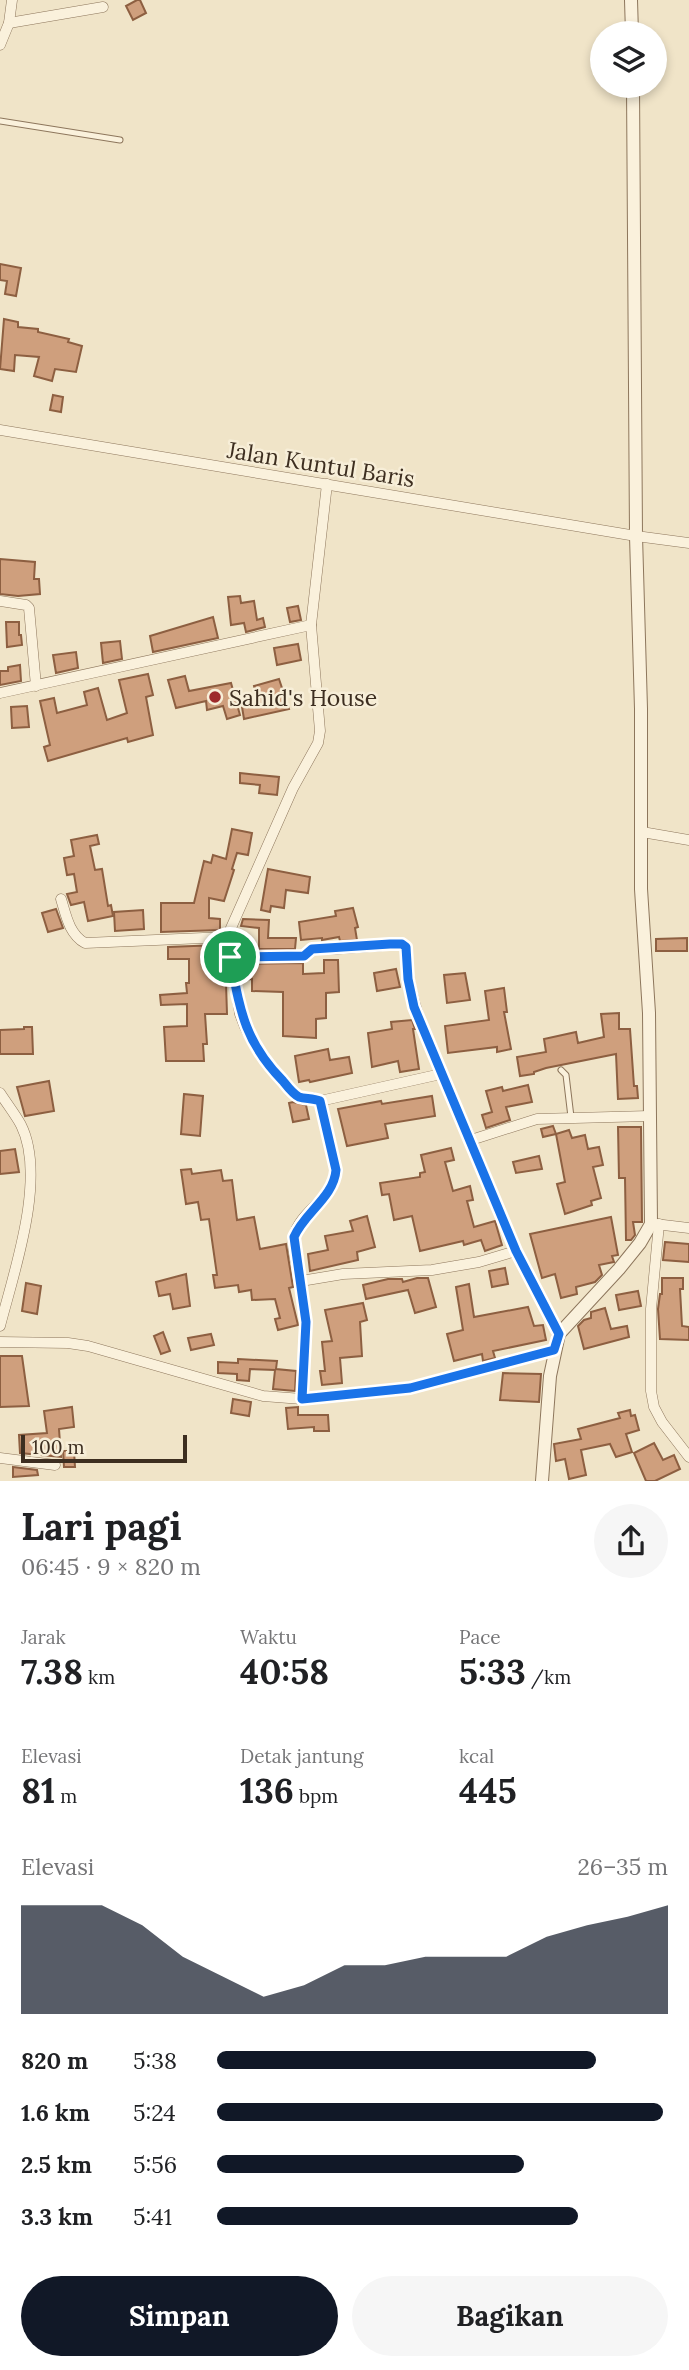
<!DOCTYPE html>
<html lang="id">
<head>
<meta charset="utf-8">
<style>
	:root { --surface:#fff; --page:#f6f6f6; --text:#202124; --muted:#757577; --accent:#111827 }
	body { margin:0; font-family:Lora,serif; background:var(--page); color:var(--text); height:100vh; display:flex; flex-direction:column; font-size:26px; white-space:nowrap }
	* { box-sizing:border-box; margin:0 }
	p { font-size:23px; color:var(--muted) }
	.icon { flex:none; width:38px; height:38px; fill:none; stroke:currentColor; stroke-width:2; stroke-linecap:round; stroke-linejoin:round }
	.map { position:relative; height:1481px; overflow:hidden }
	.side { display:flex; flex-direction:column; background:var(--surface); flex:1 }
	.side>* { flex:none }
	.fabs { position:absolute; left:590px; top:21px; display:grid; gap:14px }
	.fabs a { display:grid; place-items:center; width:77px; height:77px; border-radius:50%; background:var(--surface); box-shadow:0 4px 10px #0003; font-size:35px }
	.scale { position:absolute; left:21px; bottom:18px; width:166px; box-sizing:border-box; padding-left:7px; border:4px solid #3d2e20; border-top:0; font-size:19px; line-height:24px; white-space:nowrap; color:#3d2e20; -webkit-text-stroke:5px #f7eed8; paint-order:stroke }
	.pin { position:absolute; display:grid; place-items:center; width:60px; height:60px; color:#fff; margin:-30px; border:4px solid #fff; border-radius:50%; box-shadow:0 2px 7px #0007 }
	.round { display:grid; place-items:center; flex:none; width:74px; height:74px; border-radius:37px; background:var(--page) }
	.headline { display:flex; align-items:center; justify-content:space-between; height:119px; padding:0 21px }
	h1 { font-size:38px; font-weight:700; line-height:52px }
	.figures { display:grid; grid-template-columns:repeat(3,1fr); gap:10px; height:119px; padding:7px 21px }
	.figures div { display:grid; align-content:center }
	.figures b { font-size:35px; font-weight:700 }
	.figures small { font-size:19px; font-weight:400 }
	.figures p { font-size:19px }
	.chart { height:196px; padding:14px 21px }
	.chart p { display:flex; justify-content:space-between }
	.chart svg { width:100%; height:126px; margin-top:7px; fill:var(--accent); opacity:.7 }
	.primary-button { display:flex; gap:14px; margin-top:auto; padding:14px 21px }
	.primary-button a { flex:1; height:80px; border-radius:42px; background:var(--accent); color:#fff; font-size:28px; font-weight:700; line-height:80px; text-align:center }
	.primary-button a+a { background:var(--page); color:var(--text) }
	ul { padding:0 21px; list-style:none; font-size:23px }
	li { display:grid; grid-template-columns:112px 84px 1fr; align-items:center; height:52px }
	li i { height:18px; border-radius:9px; background:var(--accent) }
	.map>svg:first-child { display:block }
</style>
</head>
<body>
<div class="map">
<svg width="689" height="1481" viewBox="0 0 689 1481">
	<rect width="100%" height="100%" fill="#f0e4c8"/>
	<g fill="#cf9f7d" stroke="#8d5f41" stroke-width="2">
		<polygon points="137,0 140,0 146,13 133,20 126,6"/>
		<polygon points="0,264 21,268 16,296 5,294 7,281 0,280"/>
		<polygon points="4,319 18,322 18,327 38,329 38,332 69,339 68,342 82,346 76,372 55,369 52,381 34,376 39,357 15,355 14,371 0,369"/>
		<polygon points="53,395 63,397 61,412 50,410"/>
		<polygon points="0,559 35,562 34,579 39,579 40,594 18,596 0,594"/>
		<polygon points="240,596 241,603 254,601 257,620 263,618 265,627 246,632 244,623 231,625 228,597"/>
		<polygon points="298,606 301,620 290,622 287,608"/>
		<polygon points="213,617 218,638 153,652 150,636"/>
		<polygon points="6,622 19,622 19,635 21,635 22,645 7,647"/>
		<polygon points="120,641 122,659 103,663 101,643"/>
		<polygon points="298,644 301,660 277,665 274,648"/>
		<polygon points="76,652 78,668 56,673 53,655"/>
		<polygon points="20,665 21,681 0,685 0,671 8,671 8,667"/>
		<polygon points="148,674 153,695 146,697 153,735 128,742 127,738 48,761 44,747 50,745 40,701 54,698 57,713 87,705 84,692 98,688 107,720 127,713 119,680"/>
		<polygon points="185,676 189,691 231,683 240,715 227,719 223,706 207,710 206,701 176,708 168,680"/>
		<polygon points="279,679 289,709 244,719 242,707 258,704 254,686"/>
		<polygon points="27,706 29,727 12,728 11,707"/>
		<polygon points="240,773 279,777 277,795 259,793 260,785 240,783"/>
		<polygon points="232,829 252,833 248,855 237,853 232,869 234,870 224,901 209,898 209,918 220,919 220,930 161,932 161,903 194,903 204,861 211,863 213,855 226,859"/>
		<polygon points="97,835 99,844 90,846 95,870 102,869 108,906 111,905 113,916 88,921 84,902 71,905 67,894 77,892 74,874 67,875 64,858 74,856 71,840"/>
		<polygon points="268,869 310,877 308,893 286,890 284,908 271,906 270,912 261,910"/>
		<polygon points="353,908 358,927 355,928 357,940 340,941 339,937 322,940 322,938 301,940 299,922 336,916 335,911"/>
		<polygon points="56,909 63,928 48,932 42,913"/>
		<polygon points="143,910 144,929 115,931 114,912"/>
		<polygon points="243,919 269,920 268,938 296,938 295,949 259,949 259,928 241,926"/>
		<polygon points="687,938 687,951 656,951 656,939"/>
		<polygon points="219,945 222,983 226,983 227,1014 205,1014 207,1044 203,1044 204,1061 166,1061 164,1027 187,1026 187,1004 161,1005 160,995 187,993 186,983 189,983 189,959 168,959 168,947"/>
		<polygon points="324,960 338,960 339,992 326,993 326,1018 316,1019 316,1038 283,1036 283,992 252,991 252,979 242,980 240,964 303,963 303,974 324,973"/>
		<polygon points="396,969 400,987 377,991 374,973"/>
		<polygon points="465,973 470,1000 447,1003 444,975"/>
		<polygon points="504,988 507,1012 504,1012 511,1049 497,1052 497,1047 448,1053 445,1026 489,1020 485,991"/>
		<polygon points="619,1013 619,1029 630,1029 634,1086 637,1086 638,1098 618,1099 616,1054 546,1068 534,1072 534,1074 520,1076 517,1057 546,1052 544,1039 576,1032 578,1043 604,1037 601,1014"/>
		<polygon points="412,1020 415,1029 413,1029 419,1069 400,1072 398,1061 372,1067 368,1033 392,1029 391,1022"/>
		<polygon points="24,1027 32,1027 33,1054 0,1054 0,1030 24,1029"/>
		<polygon points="328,1049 330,1060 349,1057 352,1073 310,1082 309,1080 299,1082 295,1056"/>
		<polygon points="49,1081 54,1111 25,1116 17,1087"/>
		<polygon points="528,1085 532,1102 506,1107 510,1120 486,1128 482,1115 492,1112 486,1091 502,1087 503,1091"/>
		<polygon points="184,1094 203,1096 200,1136 181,1134"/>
		<polygon points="432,1096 435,1116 385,1124 388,1138 347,1146 338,1109 381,1101 382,1104"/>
		<polygon points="293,1102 306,1105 309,1119 293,1122 289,1103"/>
		<polygon points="553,1126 556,1134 569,1130 572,1138 585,1135 588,1149 599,1147 603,1165 593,1167 601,1198 591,1201 592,1205 565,1214 557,1184 565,1182 556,1134 543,1137 541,1129"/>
		<polygon points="618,1127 641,1127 642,1222 633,1222 635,1235 631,1240 626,1240 625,1178 619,1178"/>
		<polygon points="451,1148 454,1160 445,1162 453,1191 470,1186 473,1200 467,1201 474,1227 495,1221 502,1245 485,1251 481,1240 464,1245 463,1241 420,1251 412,1216 394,1220 389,1194 382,1195 380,1183 420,1177 420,1173 425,1172 421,1155"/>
		<polygon points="15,1149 19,1172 0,1174 0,1151"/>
		<polygon points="539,1156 542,1169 516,1173 513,1162"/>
		<polygon points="191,1169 192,1174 221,1170 223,1181 232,1180 237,1220 254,1217 260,1249 286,1244 293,1287 289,1288 298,1325 278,1330 275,1319 280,1318 275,1299 252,1300 251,1290 239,1292 238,1285 215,1288 213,1275 217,1275 209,1219 201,1220 198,1202 186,1204 181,1170"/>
		<polygon points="367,1216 375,1247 357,1252 358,1260 310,1271 308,1254 328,1250 325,1236 353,1231 350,1221"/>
		<polygon points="611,1217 618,1255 612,1256 614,1262 599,1265 602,1275 595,1282 576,1287 577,1294 561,1298 555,1274 542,1278 530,1234"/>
		<polygon points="665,1242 689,1244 689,1262 663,1260"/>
		<polygon points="505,1268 508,1284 492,1287 489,1271"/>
		<polygon points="186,1274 190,1306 173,1309 170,1294 159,1296 156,1282"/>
		<polygon points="417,1278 428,1278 436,1307 415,1313 408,1290 366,1299 363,1285 388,1279 402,1279 403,1282"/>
		<polygon points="662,1278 683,1278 683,1289 680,1289 682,1326 689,1327 689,1340 660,1339 658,1309 660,1294 662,1294"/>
		<polygon points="26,1283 41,1286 37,1314 22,1311"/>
		<polygon points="469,1284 474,1317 528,1307 534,1326 543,1325 546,1340 493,1351 495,1358 483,1361 482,1354 454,1361 447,1334 463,1330 456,1287"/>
		<polygon points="638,1291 641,1306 619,1310 616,1295"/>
		<polygon points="363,1303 367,1320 360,1322 362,1356 340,1358 342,1383 322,1385 320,1371 325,1371 322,1342 332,1341 325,1310"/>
		<polygon points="605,1308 611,1329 627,1326 629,1337 584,1349 578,1326 584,1320 591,1318 591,1312"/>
		<polygon points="163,1332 170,1351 161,1354 154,1336"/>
		<polygon points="211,1334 214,1345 191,1350 188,1338"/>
		<polygon points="0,1356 22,1356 29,1406 0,1407"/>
		<polygon points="238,1359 277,1361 276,1369 296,1371 295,1391 273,1389 275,1370 250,1369 249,1381 237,1380 237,1374 218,1373 218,1362 238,1363"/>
		<polygon points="503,1373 541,1374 539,1402 500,1400"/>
		<polygon points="233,1399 251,1402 249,1416 231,1413"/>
		<polygon points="72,1407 74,1427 59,1429 61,1457 20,1453 19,1435 47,1433 44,1411"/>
		<polygon points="298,1407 298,1415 328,1415 329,1431 314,1431 314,1427 288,1429 286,1408"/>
		<polygon points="630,1410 631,1416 635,1415 639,1430 626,1434 632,1452 616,1457 610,1444 581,1450 586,1475 569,1479 565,1459 556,1461 554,1444 581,1439 578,1429 620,1418 618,1413"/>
		<polygon points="654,1443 663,1460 674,1455 680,1469 655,1481 646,1481 634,1453"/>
		<polygon points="63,1451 74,1451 75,1467 64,1467"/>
		<polygon points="13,1467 37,1470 38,1475 13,1477"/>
	</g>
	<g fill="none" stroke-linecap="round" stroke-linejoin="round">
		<defs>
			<g id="service">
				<polyline points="0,121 120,140"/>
				<polyline points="561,1070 566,1075 571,1117"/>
			</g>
			<g id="minor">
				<polyline points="9,23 103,7"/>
				<polyline points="0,45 9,23 12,0"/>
				<polyline points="0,430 636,536 689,543"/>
				<polyline points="0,601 26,605 29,608 36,686"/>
				<polyline points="0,693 311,625"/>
				<polyline points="642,832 689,840"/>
				<path d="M61,899C66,915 69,934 85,943L227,937"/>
				<path d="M230,957L304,956L311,949L322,948L336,949L402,944L406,947C406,993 425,1033 441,1074"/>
				<path d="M0,1093C7,1104 15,1114 21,1125C47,1177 14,1272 0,1326"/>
				<polyline points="471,1140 537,1119 649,1116"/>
				<polyline points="655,1224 689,1228"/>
				<polyline points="659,1224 651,1309 651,1391 654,1407 662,1422 689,1457"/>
				<polyline points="516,1251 559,1334"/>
				<path d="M301,1281C298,1267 291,1250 294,1236C300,1210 334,1199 336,1170L320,1101"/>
				<polyline points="0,1342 68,1343 88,1346 263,1396 302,1399 410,1388 554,1350"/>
				<polyline points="302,1399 306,1322 301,1281 343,1274 432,1270 479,1262 516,1251 471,1140 441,1074 320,1101 313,1098 298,1097 278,1076 256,1048 245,1027 240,1014 227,937 293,788 318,743 320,731 311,625 327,484"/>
				<polyline points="0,1458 55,1465"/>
			</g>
			<g id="tertiary">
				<polyline points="631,0 632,33"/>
				<polyline points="542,1481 550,1376 559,1334 619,1269 640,1243 651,1224 649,1013 641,889 641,709 636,536 633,86"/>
			</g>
		</defs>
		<use href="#service" stroke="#8d765c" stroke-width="7"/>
		<use href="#minor" stroke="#8d765c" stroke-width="11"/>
		<use href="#tertiary" stroke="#8d765c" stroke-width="14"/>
		<use href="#service" stroke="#faf1dc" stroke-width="5"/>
		<use href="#minor" stroke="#faf1dc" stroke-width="10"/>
		<use href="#tertiary" stroke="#faf1dc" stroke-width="12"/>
	</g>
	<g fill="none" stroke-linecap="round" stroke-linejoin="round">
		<defs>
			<path id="route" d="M390,944H402L406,947L408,979L414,1007L516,1251L559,1334L554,1350L410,1388L302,1399L306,1322L294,1237C304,1213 334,1197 336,1170L320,1101C313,1098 305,1099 299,1097C293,1094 287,1086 283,1081C244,1041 240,1010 230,957L304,956L312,949Z"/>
		</defs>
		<use href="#route" stroke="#fff" stroke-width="14"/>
		<use href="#route" stroke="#1a73e8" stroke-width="9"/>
	</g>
	<circle fill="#9e2a2b" stroke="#f7eed8" stroke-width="2.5" cx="215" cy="697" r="7"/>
	<g text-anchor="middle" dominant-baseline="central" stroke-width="5" stroke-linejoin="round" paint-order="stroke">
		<g font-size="23" fill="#3d2e20" stroke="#f7eed8">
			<text transform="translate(321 464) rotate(9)">Jalan Kuntul Baris</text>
		</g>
		<g font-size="23" fill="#3d2e20" stroke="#f7eed8" text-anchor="start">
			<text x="229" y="697">Sahid's House</text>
		</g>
	</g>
</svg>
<div class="fabs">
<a><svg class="icon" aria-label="layers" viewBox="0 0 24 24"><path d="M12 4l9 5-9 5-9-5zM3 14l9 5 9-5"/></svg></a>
</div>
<div class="scale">100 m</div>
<div class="pin" style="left:230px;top:957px;background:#1e9e55"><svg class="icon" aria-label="arrive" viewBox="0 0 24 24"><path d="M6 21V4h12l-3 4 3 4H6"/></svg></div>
</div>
<section class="side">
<div class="headline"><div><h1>Lari pagi</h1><p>06:45 · 9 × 820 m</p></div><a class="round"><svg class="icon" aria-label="share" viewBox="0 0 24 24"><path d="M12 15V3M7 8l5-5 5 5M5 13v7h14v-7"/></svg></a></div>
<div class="figures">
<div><p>Jarak</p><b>7.38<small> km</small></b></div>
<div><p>Waktu</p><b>40:58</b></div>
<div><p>Pace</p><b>5:33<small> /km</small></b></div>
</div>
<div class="figures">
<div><p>Elevasi</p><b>81<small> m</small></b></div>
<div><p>Detak jantung</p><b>136<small> bpm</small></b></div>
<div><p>kcal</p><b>445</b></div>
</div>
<div class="chart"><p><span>Elevasi</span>26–35 m</p>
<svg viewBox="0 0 160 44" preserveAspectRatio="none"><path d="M0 44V6L10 6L20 6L30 13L40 24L50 31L60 38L70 34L80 27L90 27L100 24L110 24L120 24L130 17L140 13L150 10L160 6V44z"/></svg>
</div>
<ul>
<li><b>820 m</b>5:38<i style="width:84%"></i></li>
<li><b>1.6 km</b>5:24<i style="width:99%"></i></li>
<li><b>2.5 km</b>5:56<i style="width:68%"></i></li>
<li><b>3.3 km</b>5:41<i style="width:80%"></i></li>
</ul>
<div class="primary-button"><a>Simpan</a><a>Bagikan</a></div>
</section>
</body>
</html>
